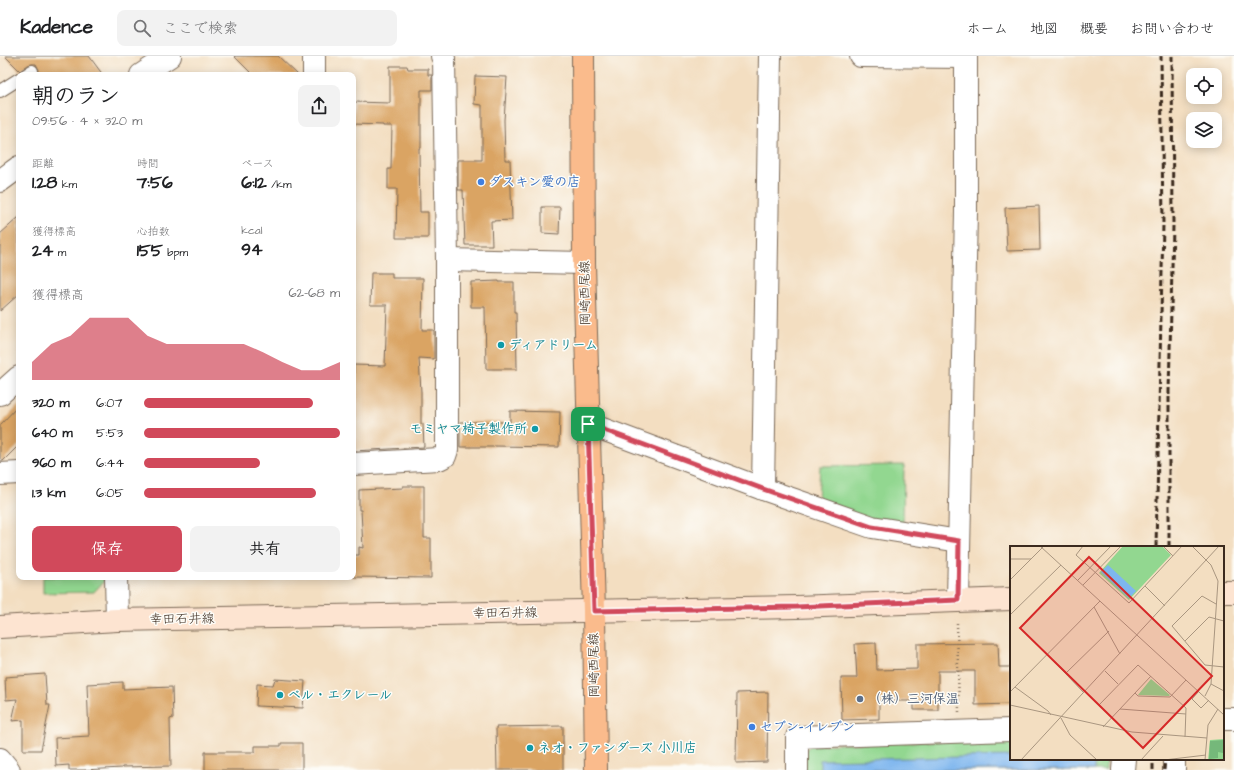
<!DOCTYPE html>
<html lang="ja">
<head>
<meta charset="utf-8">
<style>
	:root { --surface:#fff; --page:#f2f2f2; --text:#202124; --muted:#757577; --line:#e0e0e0; --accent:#d1495b }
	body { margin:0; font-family:"Architects Daughter","Klee One",sans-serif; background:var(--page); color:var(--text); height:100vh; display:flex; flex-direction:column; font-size:15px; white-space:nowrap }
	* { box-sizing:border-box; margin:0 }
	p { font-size:13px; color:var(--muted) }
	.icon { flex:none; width:22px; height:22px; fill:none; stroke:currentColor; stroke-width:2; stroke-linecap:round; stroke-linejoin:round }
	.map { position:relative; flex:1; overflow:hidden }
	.details { position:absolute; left:16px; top:16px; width:340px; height:508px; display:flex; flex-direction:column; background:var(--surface); border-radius:8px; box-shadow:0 2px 10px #0003 }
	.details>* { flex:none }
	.controls { position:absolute; left:1186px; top:12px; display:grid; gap:8px }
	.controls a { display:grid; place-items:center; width:36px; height:36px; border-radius:8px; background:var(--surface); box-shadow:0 2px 10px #0003; font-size:20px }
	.pin { position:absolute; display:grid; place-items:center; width:34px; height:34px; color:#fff; margin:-17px; border-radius:8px; box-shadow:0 2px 6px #0006 }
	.round { display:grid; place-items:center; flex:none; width:42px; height:42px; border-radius:8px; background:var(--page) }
	.summary { display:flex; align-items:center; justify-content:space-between; height:68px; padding:0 16px }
	h1 { font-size:22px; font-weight:700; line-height:30px }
	.metrics { display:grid; grid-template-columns:repeat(3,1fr); gap:6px; height:68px; padding:4px 16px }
	.metrics div { display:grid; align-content:center }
	.metrics b { font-size:17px; font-weight:700 }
	.metrics small { font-size:11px; font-weight:400 }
	.metrics p { font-size:11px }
	.chart { height:112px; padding:8px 16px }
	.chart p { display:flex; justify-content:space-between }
	.chart svg { width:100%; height:72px; margin-top:4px; fill:var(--accent); opacity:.7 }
	.primary-button { display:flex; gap:8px; margin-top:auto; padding:8px 16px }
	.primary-button a { flex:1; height:46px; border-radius:8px; background:var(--accent); color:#fff; font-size:16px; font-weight:700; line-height:46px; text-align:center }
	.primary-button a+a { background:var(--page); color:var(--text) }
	ul { padding:0 16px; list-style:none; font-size:13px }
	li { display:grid; grid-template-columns:64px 48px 1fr; align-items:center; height:30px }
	li i { height:10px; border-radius:5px; background:var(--accent) }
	header { display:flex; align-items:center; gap:24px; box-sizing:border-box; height:56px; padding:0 20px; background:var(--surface); border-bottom:1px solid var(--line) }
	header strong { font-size:19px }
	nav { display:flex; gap:22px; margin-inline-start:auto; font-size:14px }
	.search { width:280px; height:36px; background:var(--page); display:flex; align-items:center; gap:10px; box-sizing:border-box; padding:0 14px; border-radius:8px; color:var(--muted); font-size:15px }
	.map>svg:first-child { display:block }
</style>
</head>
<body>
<header>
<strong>Kadence</strong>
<div class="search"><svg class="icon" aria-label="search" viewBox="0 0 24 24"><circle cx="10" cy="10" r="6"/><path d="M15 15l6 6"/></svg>ここで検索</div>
<nav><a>ホーム</a><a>地図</a><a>概要</a><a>お問い合わせ</a></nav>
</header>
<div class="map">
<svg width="1234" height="714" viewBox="0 0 1234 714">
	<rect width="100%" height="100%" fill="#fdfcf7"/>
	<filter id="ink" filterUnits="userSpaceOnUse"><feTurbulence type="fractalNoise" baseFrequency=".025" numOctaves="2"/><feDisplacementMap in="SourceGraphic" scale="8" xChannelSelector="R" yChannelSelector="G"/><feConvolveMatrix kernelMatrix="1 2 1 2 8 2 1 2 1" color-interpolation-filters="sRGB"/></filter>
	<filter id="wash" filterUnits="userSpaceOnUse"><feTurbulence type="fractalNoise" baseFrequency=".012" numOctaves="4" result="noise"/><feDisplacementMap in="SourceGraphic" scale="16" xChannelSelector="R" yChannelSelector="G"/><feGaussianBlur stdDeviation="0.9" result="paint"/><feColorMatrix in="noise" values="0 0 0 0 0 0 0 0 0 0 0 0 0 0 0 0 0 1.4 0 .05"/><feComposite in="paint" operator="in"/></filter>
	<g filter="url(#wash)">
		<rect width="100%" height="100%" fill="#f3dec1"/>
		<g fill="#92d790" stroke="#668057">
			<polygon points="904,409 903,468 871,463 818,443 820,410"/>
			<polygon points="43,521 104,521 104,525 94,536 43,537"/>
			<polygon points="1011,683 1011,703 1106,703 1106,714 804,714 803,696 811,689"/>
		</g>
		<polygon fill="#7eb6ee" stroke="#5c7086" points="1011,700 1011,703 1094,703 1094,714 820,714 820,704"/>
		<g id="blocks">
			<g fill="#daa464">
				<polygon points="5,0 89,0 103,19 38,19 39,14 36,8 32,8 28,9 20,15"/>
				<polygon points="234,0 278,0 298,19 253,19"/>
				<polygon points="390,10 407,10 408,13 428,13 428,19 432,19 432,34 421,34 421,92 419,92 420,156 428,156 428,182 396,182 397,133 388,133 388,113 391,113 392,70 383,70 383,69 353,68 353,46 390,47"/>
				<polygon points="475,20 507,21 504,64 505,104 510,104 512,164 491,165 492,189 465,189 463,134 458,134 458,104 482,104 482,49 474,48"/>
				<polygon points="1039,150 1040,194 1007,195 1005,152"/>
				<polygon points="542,151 560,151 559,178 542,177"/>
				<polygon points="19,161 19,238 0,255 0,178"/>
				<polygon points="371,217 392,217 392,222 423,222 422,274 434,274 434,303 419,302 421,336 421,368 423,368 424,391 353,395 354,309 385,310 387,249 370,249"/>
				<polygon points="499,225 499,226 514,226 514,256 516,256 517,313 486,313 485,251 471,251 471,226"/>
				<polygon points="19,349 19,389 3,405 0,405 0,369"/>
				<polygon points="510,355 560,356 559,391 494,390 494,391 460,391 460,366 510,366"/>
				<polygon points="403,430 424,430 424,482 431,482 431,522 353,521 353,499 359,499 359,491 363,492 361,454 359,454 359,434 403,432"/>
				<polygon points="876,587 877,614 917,613 917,588 998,587 999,611 1011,611 1011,648 975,649 975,615 938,615 938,654 914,654 914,645 879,645 879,663 842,664 841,622 857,622 855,588"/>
				<polygon points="45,618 47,649 50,649 41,694 23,694 23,664 12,665 17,643 6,644 5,621"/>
				<polygon points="275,623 305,625 303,652 256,650 257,628 273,629"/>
				<polygon points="123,626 123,633 172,631 173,662 170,663 171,710 122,711 122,712 84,714 69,714 69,709 56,710 55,682 89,680 87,628"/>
				<polygon points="768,636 767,706 736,707 737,637"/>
				<polygon points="563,670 563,714 497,714 496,671"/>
				<polygon points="281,687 302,687 302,714 205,714 205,696 255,696 255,690 281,690"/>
			</g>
		</g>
	</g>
	<g filter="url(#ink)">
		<use href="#blocks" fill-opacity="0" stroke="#7b6957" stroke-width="1"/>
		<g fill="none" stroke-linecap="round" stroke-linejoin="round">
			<defs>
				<g id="service">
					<polyline points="26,19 32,15"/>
					<polyline points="0,35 19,23"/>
				</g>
				<g id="minor">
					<polyline points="861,0 966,1"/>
					<polyline points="314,19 314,0"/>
					<polyline points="447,204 584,207"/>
					<polyline points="0,338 19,321"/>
					<polyline points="589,368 763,433 872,471 959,485"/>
					<polyline points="353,408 439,403 445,400 447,394 447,204 444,2 442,0"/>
					<polyline points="0,418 19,417"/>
					<polyline points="763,433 770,0"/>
					<polyline points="116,521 117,564"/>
					<polyline points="958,544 966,156 966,0"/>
					<polyline points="1223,663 1234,663"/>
					<polyline points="1174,703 1174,714"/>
					<polyline points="797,714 797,681 1011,674"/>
					<polyline points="1123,714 1124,703"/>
				</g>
				<g id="tertiary">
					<polyline points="141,19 170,0"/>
					<polyline points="0,125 19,111"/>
					<polyline points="0,703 9,714"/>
				</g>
				<g id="secondary">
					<polyline points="1223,536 1234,536"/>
					<polyline points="0,571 117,564 796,551 1011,543"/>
				</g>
				<polyline id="primary" points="583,0 584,207 594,555 596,714"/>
			</defs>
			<use href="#service" stroke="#7b6957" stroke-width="14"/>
			<use href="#minor" stroke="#7b6957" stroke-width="24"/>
			<use href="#tertiary" stroke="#7b6957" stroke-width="24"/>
			<use href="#secondary" stroke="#7b6957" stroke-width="24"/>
			<use href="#primary" stroke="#7b6957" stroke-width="24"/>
			<polyline stroke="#7b6957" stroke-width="2.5" stroke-dasharray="1 3" stroke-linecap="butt" points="957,567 959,656"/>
			<use href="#service" stroke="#fff" stroke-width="12"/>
			<use href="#minor" stroke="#fff" stroke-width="22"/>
			<use href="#tertiary" stroke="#fff" stroke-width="22"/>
			<use href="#secondary" stroke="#fde4d1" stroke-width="22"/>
			<use href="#primary" stroke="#fabb8c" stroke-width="22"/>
			<g stroke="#3b2a1e" stroke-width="3" stroke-dasharray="6 3" stroke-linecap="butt">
				<polyline points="1156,491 1163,168 1161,0"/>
				<polyline points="1169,491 1169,336 1173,170 1172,0"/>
				<polyline points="1153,714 1153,703"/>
				<polyline points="1164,714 1165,703"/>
			</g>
		</g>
	</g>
	<g fill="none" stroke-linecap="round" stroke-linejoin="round" filter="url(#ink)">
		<defs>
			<polygon id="route" points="588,368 763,433 872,471 959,485 958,544 796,551 594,555"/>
		</defs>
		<use href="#route" stroke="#fff" stroke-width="8"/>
		<use href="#route" stroke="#d1495b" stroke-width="5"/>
	</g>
	<g fill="#3f7fe0" stroke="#fdfcf7" stroke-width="1.5">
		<circle cx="481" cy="126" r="4"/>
		<circle cx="752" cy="671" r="4"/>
	</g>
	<g fill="#0f9aa8" stroke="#fdfcf7" stroke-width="1.5">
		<circle cx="501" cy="289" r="4"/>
		<circle cx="535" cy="373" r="4"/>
		<circle cx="280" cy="639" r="4"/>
		<circle cx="530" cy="692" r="4"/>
	</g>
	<circle fill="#5c6f8a" stroke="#fdfcf7" stroke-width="1.5" cx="860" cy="643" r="4"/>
	<g text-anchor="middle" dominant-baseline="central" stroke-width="3" stroke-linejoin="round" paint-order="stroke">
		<g font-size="13" font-weight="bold" fill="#366cbe" stroke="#fdfcf7" text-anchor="start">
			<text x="489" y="126">ダスキン愛の店</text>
			<text x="760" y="671">セブン-イレブン</text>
		</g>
		<g font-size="13" fill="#3b2a1e" stroke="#fdfcf7">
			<text transform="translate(585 237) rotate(-91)">岡崎西尾線</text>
			<text transform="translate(505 557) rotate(-1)">幸田石井線</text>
			<text transform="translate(182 563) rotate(-1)">幸田石井線</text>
			<text transform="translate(594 609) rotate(-91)">岡崎西尾線</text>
		</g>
		<g font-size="13" font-weight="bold" fill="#0d838f" stroke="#fdfcf7" text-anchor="start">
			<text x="509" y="289">ディアドリーム</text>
			<text x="527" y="373" text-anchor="end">モミヤマ椅子製作所</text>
			<text x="288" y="639">ベル・エクレール</text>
			<text x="538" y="692">ネオ・ファンダーズ 小川店</text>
		</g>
		<g font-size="13" font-weight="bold" fill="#4e5e75" stroke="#fdfcf7" text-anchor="start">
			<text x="868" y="643">（株）三河保温</text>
		</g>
	</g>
	<g transform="translate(1010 490)">
		<rect width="214" height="214" fill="#f3dec1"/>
		<path d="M113,0H152L161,9L119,54L89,27ZM141,133L160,149L159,150L128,149ZM214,193V214H198L200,194Z" fill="#92d790"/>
		<path d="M214,194V211L213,207L208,206V212L199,213L200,195Z" fill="#75b87a"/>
		<path d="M98,19L126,45L119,52L91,26Z" fill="#7eb6ee"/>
		<path fill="none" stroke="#a99680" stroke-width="1" d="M30,0L214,169M73,0L66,9L119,57L172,0M153,0L163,10M182,0L201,19L208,35L201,138L195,150M0,13H21M0,34L34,0M68,34L101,0M73,39L111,0M135,40L155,60M206,58L192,50L162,80L195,119L214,121M84,61L110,108M0,69L51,19M175,95L199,71L214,75M37,108L74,147M95,125L108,138M56,127L99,85M201,138L214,145M5,141L38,165L41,169M189,145L182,153L191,162L199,154M0,146L90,55M125,147L128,150L160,151L176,134M0,159L122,186L197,192M110,163L176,168M51,172L60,189L87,214M102,172L89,159L128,119L176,162L175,191M93,181L141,130M11,214L209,0M131,214L153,190M154,214L196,209M195,214L198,179L208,163"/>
		<path fill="#d62828" fill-opacity="0.15" stroke="#d62828" stroke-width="2" d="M79,11L202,130L133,202L10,82Z"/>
		<rect width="214" height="214" fill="none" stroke="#3b2a1e" stroke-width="2"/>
	</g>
</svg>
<div class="controls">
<a><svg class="icon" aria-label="locate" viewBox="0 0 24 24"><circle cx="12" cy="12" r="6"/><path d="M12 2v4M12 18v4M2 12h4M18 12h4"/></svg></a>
<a><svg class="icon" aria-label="layers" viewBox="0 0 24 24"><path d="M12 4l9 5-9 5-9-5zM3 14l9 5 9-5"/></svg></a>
</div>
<div class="pin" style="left:588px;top:368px;background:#1e9e55"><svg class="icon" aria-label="arrive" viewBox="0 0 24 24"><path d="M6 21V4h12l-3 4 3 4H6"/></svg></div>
<section class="details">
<div class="summary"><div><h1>朝のラン</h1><p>09:56 · 4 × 320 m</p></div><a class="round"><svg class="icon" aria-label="share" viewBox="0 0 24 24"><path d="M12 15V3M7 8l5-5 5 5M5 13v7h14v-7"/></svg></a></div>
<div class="metrics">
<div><p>距離</p><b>1.28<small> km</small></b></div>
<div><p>時間</p><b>7:56</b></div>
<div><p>ペース</p><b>6:12<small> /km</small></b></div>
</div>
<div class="metrics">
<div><p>獲得標高</p><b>24<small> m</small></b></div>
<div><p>心拍数</p><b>155<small> bpm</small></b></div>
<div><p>kcal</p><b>94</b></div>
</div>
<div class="chart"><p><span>獲得標高</span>62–68 m</p>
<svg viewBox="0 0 160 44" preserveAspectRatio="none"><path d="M0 44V33L10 22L20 17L30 6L40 6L50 6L60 17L70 22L80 22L90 22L100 22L110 22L120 27L130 33L140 38L150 38L160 33V44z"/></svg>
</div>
<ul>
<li><b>320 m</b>6:07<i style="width:86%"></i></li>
<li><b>640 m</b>5:53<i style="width:100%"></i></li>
<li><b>960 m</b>6:44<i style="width:59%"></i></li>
<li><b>1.3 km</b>6:05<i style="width:88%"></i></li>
</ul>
<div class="primary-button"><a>保存</a><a>共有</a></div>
</section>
</div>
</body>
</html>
